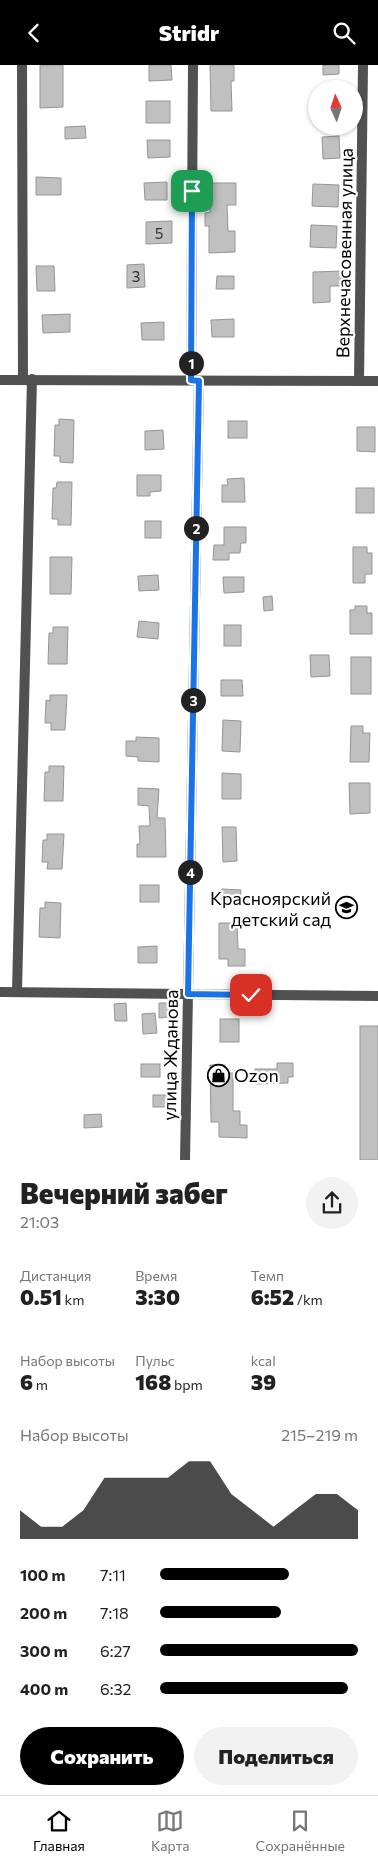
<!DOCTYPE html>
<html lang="ru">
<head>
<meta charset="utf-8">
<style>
	:root { --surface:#fff; --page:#f2f2f2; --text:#222; --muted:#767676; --line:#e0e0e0; --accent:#000 }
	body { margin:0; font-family:Commissioner,sans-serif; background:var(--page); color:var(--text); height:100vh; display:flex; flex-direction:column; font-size:19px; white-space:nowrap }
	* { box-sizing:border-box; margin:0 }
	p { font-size:16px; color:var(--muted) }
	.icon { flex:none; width:28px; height:28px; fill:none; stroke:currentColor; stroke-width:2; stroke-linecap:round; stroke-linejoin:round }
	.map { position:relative; height:1095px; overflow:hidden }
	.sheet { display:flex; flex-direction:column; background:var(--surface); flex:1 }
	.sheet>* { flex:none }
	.needle { width:32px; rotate:357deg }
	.controls { position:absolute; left:308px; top:15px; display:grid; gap:10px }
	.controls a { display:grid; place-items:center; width:55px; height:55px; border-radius:50%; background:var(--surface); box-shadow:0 1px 4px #0004; font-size:25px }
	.pin { position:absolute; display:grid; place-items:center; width:42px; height:42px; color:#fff; margin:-21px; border-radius:10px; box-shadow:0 2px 8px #0006 }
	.km { position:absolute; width:25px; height:25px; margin:-12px; border-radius:50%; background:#222; color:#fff; font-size:14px; line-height:25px; text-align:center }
	.round { display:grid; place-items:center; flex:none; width:52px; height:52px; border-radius:26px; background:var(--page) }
	.head { display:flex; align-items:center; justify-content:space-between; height:85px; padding:0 20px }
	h1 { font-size:28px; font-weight:800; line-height:38px }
	.figures { display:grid; grid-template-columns:repeat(3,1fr); gap:8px; height:85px; padding:5px 20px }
	.figures div { display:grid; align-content:center }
	.figures b { font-size:21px; font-weight:800 }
	.figures small { font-size:14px; font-weight:400 }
	.figures p { font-size:14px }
	.chart { height:140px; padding:10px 20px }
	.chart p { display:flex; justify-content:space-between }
	.chart svg { width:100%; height:90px; margin-top:5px; fill:var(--accent); opacity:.7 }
	.primary-button { display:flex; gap:10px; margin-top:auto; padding:10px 20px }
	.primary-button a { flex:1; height:58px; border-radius:30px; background:var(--accent); color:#fff; font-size:20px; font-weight:800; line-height:58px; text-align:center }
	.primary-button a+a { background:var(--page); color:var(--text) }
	ul { padding:0 20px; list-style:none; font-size:16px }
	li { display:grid; grid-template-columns:80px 60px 1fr; align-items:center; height:38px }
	li i { height:12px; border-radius:6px; background:var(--accent) }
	header { display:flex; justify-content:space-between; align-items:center; height:65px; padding:0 20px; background:var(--accent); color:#fff; font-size:22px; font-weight:800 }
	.tabs { display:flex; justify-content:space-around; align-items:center; height:70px; border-top:1px solid var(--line); background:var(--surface); font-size:14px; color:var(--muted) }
	.tabs a { display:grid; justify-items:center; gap:2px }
	.tabs .current { color:var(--accent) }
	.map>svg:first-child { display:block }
</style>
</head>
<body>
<header><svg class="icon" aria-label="back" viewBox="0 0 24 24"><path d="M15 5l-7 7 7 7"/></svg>Stridr<svg class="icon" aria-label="search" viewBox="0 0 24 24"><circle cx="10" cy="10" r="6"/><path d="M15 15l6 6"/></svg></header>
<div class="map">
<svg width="378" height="1095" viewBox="0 0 378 1095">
	<rect width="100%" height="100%" fill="#fff"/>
	<g fill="#c0c0c0" stroke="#959595">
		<polygon points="40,0 63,0 63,42 40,43"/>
		<polygon points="149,0 171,0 172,15 149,16"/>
		<polygon points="210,0 234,0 234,16 231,16 232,46 211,46"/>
		<polygon points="323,0 339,0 339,9 323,10"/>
		<rect x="146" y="36" width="24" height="22"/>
		<polygon points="85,61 86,73 65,74 65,62"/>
		<polygon points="339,71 340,93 323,94 322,72"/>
		<polygon points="147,75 170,75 170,92 148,93"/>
		<polygon points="36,112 61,113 61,130 36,130"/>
		<polygon points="167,117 167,135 145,135 144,118"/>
		<polygon points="209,118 236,118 236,140 227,140 228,166 235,166 235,187 209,188 209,161 205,161 205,148 210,147"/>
		<polygon points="313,119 339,120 338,142 312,141"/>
		<polygon points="172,156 172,178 146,179 146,157"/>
		<polygon points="311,160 337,161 336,183 310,182"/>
		<polygon points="144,199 145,222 127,223 127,200"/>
		<polygon points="36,201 54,201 55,226 37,226"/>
		<polygon points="342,206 343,221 330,221 330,237 313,238 313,207"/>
		<polygon points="217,211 234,211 234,224 216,224"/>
		<polygon points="70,249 70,267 43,268 42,250"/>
		<polygon points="234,254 234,272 212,272 211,255"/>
		<polygon points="164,257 164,275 142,275 141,258"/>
		<polygon points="59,354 74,355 73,398 60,397 60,391 54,391 55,360 59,360"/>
		<rect x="228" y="356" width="19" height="17"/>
		<polygon points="357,362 375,362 375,387 357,386"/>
		<polygon points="163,365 164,384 145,385 145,366"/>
		<polygon points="137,410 161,410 161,426 150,427 150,431 137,431"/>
		<polygon points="244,413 245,437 222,437 222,420 228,420 227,414"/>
		<polygon points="57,417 72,417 71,460 58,460 58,454 52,454 53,423 56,423"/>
		<rect x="356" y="423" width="18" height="25"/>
		<rect x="145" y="456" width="16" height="17"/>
		<polygon points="224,462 246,462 246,478 241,478 240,488 229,488 229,495 213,495 214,480 224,480"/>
		<polygon points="353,482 367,482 367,488 372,488 372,509 365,509 365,518 353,518"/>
		<polygon points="50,492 72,492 71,529 50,529"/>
		<polygon points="158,510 159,525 139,526 138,511"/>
		<polygon points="223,512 244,512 244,527 224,528"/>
		<polygon points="272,531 273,545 264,546 263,532"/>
		<polygon points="355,541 367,541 367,548 372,548 372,569 350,569 350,545 355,545"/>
		<polygon points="139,556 159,558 158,574 137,572"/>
		<rect x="224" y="560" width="17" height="21"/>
		<polygon points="53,562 68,562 67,599 48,599 49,568 53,568"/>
		<polygon points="310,590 329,590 330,611 311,612"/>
		<rect x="351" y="592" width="20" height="37"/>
		<polygon points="221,615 242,615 243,631 221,631"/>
		<polygon points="50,630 67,630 65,665 51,665 51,658 45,658 46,635 50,636"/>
		<polygon points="223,655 241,656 240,687 222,686"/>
		<polygon points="351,661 363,661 363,668 370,668 369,697 350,697"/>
		<polygon points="136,672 159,673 159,697 138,696 138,692 126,691 126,676 136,676"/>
		<polygon points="49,701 64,701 63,736 44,736 45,707 49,707"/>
		<polygon points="222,708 241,709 241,734 222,734"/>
		<polygon points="349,718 370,718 370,748 350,749"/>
		<polygon points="138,723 159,724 157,753 165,753 166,792 137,792 137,779 140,779 139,761 150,761 149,741 138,740"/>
		<polygon points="222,762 236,762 237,796 223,797"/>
		<polygon points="47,769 64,769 62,804 47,804 48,797 42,797 43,775 47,775"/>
		<rect x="140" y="820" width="19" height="17"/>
		<polygon points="222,824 241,825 240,839 221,838"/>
		<polygon points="45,837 61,838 60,873 39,872 40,843 45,843"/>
		<polygon points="219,858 237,858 238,884 245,884 245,901 228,901 228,894 219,894"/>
		<polygon points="157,881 157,898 138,898 138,882"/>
		<polygon points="126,938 127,956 115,956 114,939"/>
		<polygon points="159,938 170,938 170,952 159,953"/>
		<polygon points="155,948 157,968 143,969 142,949"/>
		<rect x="220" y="954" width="19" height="23"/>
		<rect x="360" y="961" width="18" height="134"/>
		<polygon points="277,998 293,998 293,1012 288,1012 288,1018 255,1019 255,1004 277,1004"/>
		<rect x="141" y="999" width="19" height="13"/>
		<polygon points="210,1000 225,1000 225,1008 233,1008 233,1046 240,1046 240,1060 247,1060 247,1073 219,1072 219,1057 211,1057"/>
		<rect x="153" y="1030" width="16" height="12"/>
		<polygon points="101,1049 102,1062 84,1063 84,1050"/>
	</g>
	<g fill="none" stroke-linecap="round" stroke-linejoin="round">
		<g stroke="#515151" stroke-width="10">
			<polyline points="22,0 23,315"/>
			<polyline points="0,315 378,316"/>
			<polyline points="191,315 193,0"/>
			<polyline points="359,316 363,0"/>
			<polyline points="17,926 32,314"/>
			<polyline points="0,927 378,931"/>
			<polyline points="185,1095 199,316"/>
		</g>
	</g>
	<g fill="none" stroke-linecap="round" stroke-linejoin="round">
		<defs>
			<polyline id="route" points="192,126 191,315 199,316 188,929 251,930"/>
		</defs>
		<use href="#route" stroke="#fff" stroke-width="10"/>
		<use href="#route" stroke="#1a73e8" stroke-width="6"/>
	</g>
	<defs>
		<symbol id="school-ring" viewBox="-11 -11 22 22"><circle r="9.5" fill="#fff" stroke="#000" stroke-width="1.5"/><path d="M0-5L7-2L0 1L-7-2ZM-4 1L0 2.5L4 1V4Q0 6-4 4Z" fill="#000"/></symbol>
		<symbol id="shop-ring" viewBox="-11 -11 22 22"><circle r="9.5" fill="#fff" stroke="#000" stroke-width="1.5"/><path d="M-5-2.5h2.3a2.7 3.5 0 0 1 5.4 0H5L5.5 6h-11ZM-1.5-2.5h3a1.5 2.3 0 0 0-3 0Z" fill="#000"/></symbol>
	</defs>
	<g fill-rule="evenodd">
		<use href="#school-ring" x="334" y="830" width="25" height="25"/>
		<use href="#shop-ring" x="206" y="998" width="25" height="25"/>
	</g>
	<g text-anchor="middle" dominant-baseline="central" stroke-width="4.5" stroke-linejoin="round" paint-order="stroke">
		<g font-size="15" fill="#303030">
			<text x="159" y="168">5</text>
			<text x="136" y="211">3</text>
		</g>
		<g font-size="18" fill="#000" stroke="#fff">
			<text transform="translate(344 188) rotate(-89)">Верхнечасовенная улица</text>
			<text transform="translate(170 990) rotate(-89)">улица Жданова</text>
		</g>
		<g font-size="18" fill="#000" stroke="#fff" text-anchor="end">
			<text x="331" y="833">Красноярский<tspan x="331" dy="21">детский сад</tspan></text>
			<text x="234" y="1010" text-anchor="start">Ozon</text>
		</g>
	</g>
</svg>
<div class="controls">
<a><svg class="needle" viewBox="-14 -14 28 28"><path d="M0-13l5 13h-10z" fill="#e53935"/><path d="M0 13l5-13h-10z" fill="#767676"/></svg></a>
</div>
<div class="pin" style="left:192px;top:126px;background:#1e9e55"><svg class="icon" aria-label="arrive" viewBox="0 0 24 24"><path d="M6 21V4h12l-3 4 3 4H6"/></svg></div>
<div class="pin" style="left:251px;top:930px;background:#d93025"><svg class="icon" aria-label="check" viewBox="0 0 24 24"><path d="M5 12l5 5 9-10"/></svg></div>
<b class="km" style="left:191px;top:298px">1</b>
<b class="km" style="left:196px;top:463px">2</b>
<b class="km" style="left:193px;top:635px">3</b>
<b class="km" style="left:190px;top:807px">4</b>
</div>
<section class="sheet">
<div class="head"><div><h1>Вечерний забег</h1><p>21:03</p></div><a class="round"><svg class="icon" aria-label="share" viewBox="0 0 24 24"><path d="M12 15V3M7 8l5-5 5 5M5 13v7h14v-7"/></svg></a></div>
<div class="figures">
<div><p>Дистанция</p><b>0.51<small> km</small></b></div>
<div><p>Время</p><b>3:30</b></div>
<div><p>Темп</p><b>6:52<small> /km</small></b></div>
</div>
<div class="figures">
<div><p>Набор высоты</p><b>6<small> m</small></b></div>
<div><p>Пульс</p><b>168<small> bpm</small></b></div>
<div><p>kcal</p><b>39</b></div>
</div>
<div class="chart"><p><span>Набор высоты</span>215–219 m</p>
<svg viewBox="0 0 160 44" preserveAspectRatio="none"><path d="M0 44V30L10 38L20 38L30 30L40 14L50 14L60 14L70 14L80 6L90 6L100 22L110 30L120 38L130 30L140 22L150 22L160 30V44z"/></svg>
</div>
<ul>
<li><b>100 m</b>7:11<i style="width:65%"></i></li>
<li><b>200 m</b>7:18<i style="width:61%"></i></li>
<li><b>300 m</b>6:27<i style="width:100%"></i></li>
<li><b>400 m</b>6:32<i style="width:95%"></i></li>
</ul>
<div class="primary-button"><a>Сохранить</a><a>Поделиться</a></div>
</section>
<nav class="tabs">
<a class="current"><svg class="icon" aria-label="home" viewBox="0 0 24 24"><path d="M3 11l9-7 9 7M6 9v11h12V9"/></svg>Главная</a>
<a><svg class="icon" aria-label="map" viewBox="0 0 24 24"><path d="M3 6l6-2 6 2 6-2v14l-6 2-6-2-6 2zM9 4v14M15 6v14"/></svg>Карта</a>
<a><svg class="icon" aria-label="saved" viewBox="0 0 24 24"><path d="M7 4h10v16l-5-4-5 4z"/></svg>Сохранённые</a>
</nav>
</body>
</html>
